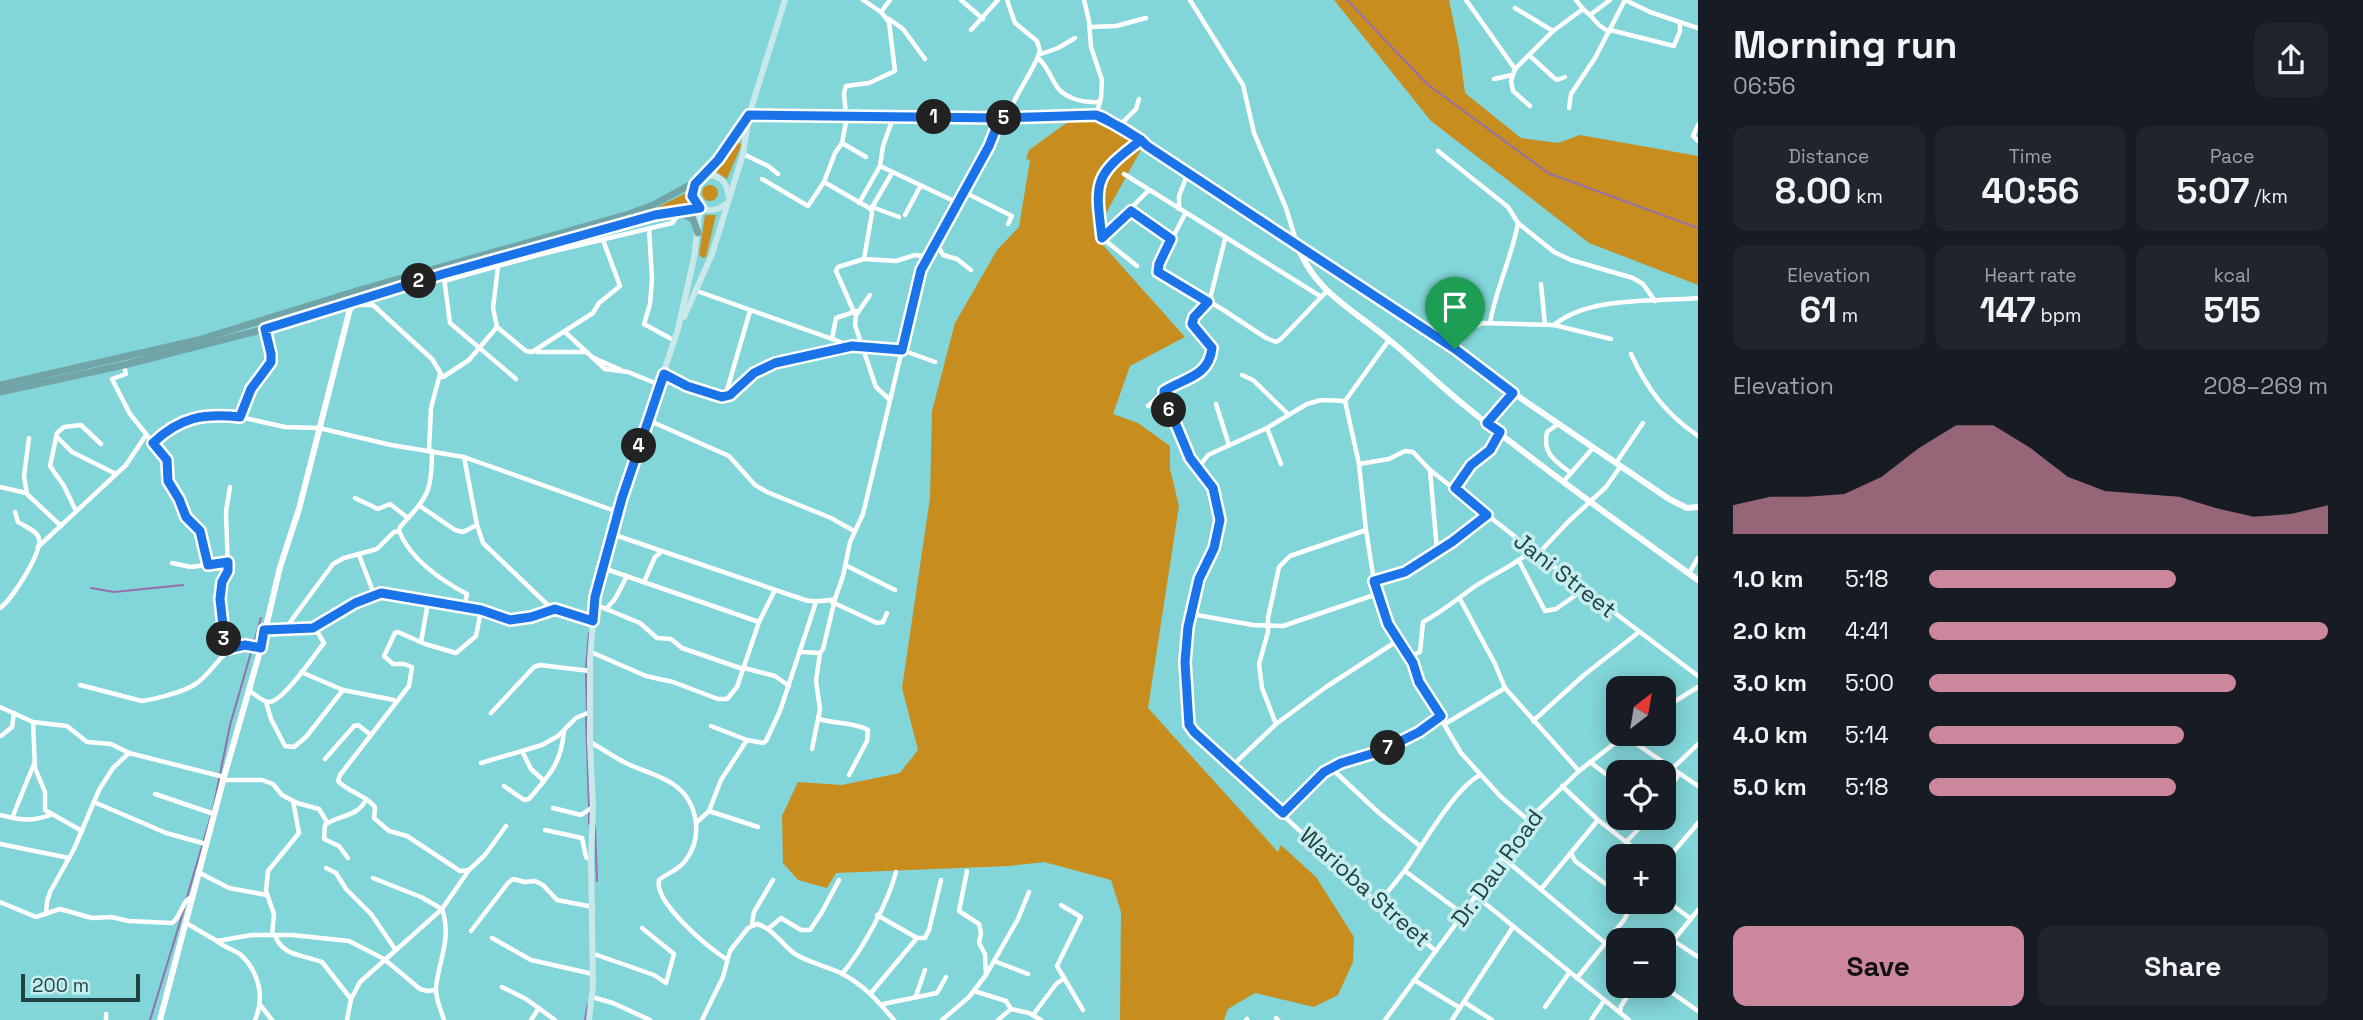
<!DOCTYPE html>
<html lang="en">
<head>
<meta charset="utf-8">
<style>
	:root { --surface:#171b24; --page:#20242c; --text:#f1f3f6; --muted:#9ea1a6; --accent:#cd879c }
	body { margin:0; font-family:"Space Grotesk",sans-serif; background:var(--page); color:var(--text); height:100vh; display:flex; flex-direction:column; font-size:26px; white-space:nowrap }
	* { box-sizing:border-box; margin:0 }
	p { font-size:23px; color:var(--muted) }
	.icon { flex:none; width:38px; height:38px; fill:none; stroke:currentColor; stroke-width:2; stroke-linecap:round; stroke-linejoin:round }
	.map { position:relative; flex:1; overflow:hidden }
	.panel { display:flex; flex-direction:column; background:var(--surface); width:665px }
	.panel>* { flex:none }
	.needle { width:46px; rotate:31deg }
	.fabs { position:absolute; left:1606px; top:676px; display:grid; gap:14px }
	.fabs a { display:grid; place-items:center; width:70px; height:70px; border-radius:14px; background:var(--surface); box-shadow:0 4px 18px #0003; font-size:35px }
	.scale { position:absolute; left:21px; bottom:18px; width:119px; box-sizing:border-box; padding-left:7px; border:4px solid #1f4243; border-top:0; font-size:19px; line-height:24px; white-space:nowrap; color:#1f4243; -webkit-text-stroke:5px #c7eeef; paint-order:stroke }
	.pin { position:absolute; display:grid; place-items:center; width:60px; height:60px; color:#fff; margin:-72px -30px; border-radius:50% 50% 50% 0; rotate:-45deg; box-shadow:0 0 7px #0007 }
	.pin .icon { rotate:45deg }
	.km { position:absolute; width:35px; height:35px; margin:-18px; border-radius:50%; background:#222; color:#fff; font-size:19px; line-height:35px; text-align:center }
	.round { display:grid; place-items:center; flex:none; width:74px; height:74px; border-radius:14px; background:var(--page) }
	.overview { display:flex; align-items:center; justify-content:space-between; height:119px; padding:0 35px }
	h1 { font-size:38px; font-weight:700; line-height:52px }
	.stats { display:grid; grid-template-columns:repeat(3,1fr); gap:10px; height:119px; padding:7px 35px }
	.stats div { display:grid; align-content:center; border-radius:14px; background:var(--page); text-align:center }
	.stats b { font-size:35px; font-weight:700 }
	.stats small { font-size:19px; font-weight:400 }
	.stats p { font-size:19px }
	.chart { height:196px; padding:14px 35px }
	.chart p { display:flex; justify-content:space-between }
	.chart svg { width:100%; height:126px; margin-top:7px; fill:var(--accent); opacity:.7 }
	.primary-button { display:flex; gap:14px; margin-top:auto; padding:14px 35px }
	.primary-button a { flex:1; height:80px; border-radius:14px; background:var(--accent); color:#111; font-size:28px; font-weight:700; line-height:80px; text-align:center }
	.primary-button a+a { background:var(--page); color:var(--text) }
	ul { padding:0 35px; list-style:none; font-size:23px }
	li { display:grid; grid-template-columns:112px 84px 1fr; align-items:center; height:52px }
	li i { height:18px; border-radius:9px; background:var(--accent) }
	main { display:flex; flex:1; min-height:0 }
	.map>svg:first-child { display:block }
</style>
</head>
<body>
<main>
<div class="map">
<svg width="1698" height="1020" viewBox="0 0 1698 1020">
	<rect width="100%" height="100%" fill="#82d5d8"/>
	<g fill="#c78e1f">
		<polygon points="1334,0 1449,0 1459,48 1465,93 1521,138 1558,143 1580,135 1698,156 1698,285 1589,243 1431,121"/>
		<polygon points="1072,119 1098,122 1142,148 1094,235 1185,337 1130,366 1113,414 1138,423 1170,446 1170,469 1179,506 1148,708 1278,852 1281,845 1316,877 1354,937 1353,962 1338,995 1314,1007 1255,993 1228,1009 1224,1020 1120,1020 1121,912 1111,880 1044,862 1009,866 836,873 827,888 798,880 783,863 782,816 798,782 842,785 900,773 918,750 902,688 930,498 932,411 955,323 997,250 1019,227 1030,160 1026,159 1029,150"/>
		<polygon points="737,142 742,144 727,179 716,172"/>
		<circle cx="710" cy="193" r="8"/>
		<polygon points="688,192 691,204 646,213"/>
		<polygon points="705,215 716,215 706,257 703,258 699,255"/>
	</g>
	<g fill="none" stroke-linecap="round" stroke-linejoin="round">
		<g stroke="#9470ad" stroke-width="2">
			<polyline points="1347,0 1427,84 1548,173 1698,228"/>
			<polyline points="615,506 631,461"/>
			<polyline points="623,507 650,424"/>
			<polyline points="611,526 613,516"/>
			<polyline points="91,588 114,592 183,585"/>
			<polyline points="586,667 589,633"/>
			<polyline points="586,674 587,710"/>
			<polyline points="586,716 589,806"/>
			<polyline points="589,812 589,824"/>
			<polyline points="595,826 597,881"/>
			<polyline points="187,897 213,809 230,725 261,618"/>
			<polyline points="150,1020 184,909"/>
			<polyline points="585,1020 588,1004"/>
		</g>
		<g stroke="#fff" stroke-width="4.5">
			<polyline points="961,0 983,19"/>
			<polyline points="1084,0 1089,21 1091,47 1102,80 1101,98 1096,115"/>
			<polyline points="1190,0 1243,85 1254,133 1286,208 1297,244"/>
			<polyline points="1466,0 1515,69"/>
			<polyline points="1576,0 1583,9 1590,15 1610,0"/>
			<polyline points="1625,0 1650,12 1698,28"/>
			<polyline points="1515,8 1553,31 1583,9"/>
			<polyline points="881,12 890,0"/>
			<polyline points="1590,15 1599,25 1609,32"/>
			<polyline points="889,19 903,29 925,59"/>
			<polyline points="1090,27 1116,26 1146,18"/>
			<polyline points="971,30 998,0"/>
			<polyline points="1610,30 1674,46 1680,31 1680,22"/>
			<polyline points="1041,54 1058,48 1075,38"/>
			<polyline points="1529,55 1553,77 1557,80 1565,77"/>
			<path d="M1038,58C1046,65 1049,73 1054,82C1062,99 1084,103 1100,102"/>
			<polyline points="1494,79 1512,75"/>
			<polyline points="1530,106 1513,91 1511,81 1515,69 1553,31"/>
			<polyline points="1569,108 1571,94 1595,58 1625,0"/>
			<polyline points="846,116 844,93 846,86 869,83 895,71 889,22 881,12 863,0"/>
			<polyline points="847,117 842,143 866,157"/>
			<polyline points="893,118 883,146 880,166 958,203"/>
			<path d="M1007,118C1015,93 1032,75 1040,51L1037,41L1015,23L1007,0"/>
			<polyline points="1698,125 1693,136 1698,141"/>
			<polyline points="1119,126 1136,109 1139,99"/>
			<polyline points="842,143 835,153 824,182 871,209"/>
			<polyline points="1438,151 1508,207 1518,223 1554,252 1571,260 1633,278 1643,284 1655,301"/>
			<polyline points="743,154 768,166 778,174"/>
			<polyline points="1124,174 1320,296"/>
			<polyline points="762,179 808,206 824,182"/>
			<polyline points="964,192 1012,216 1008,224"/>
			<polyline points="859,203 880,166"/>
			<polyline points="872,207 899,217"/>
			<polyline points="1179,209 1179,196 1188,173"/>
			<polyline points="1131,210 1171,239"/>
			<polyline points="1185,214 1159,264 1158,272 1222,309 1266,338 1276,342 1281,339 1326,292"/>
			<polyline points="905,215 920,187"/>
			<polyline points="649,228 652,279 650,304 644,324 675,341"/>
			<polyline points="1102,237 1148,191"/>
			<path d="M1225,239L1211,295L1192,320L1193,327L1212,348C1209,376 1184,378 1164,391V396C1169,414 1180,445 1191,460C1207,483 1220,489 1220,521C1220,544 1205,560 1198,581C1185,621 1179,684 1189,725L1193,731L1378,904L1436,951"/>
			<polyline points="937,244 943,255 957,259 971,270"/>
			<polyline points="864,259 872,213 871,209 892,173"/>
			<path d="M1137,266L1102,238C1095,181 1093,176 1141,140"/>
			<polyline points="444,278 450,323 516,379"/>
			<polyline points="444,281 538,255 672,223 680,213"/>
			<polyline points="1541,284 1545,325"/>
			<polyline points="697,291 852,346 902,350 935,362"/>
			<polyline points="870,295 856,315 855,325 876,387 889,399"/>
			<polyline points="352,305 373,305 432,359 443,377 469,360 497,327 493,308 498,267"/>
			<polyline points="854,312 836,271 838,267 864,259 896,261 915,255 929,257"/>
			<path d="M1490,323C1496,288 1512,257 1518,223"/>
			<path d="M1554,325C1589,296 1653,302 1698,298"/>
			<polyline points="497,327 526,351 532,352 593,313 599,303 620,286 603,240"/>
			<polyline points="566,333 605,369 628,372 660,385"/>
			<polyline points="832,339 836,318 857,311"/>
			<polyline points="1455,349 1471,328 1483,323 1554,325 1611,339"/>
			<polyline points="537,352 587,352"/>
			<path d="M1631,354C1647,389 1666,414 1698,436"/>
			<polyline points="594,358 621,370"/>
			<polyline points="124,366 126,374 112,379 130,414 167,460 168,481 179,499 186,517 198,527 208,565"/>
			<path d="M664,374C680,382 714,405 731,394C744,386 753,374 766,366L852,346"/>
			<polyline points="1242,375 1253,380 1288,414"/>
			<polyline points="725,397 750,311"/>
			<polyline points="1345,401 1359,464 1366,530 1374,581 1383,613 1397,641 1413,663 1419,682 1461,753 1501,797 1528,820"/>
			<polyline points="1216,404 1229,445"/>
			<polyline points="1148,406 1163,392"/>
			<polyline points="240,417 251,389 271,362 271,354 265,329"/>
			<polyline points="648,420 729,456 755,485 767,492 831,518 854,531"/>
			<polyline points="1487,423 1513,393"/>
			<path d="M1558,424L1547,432C1542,453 1555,461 1571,473"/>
			<polyline points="1267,428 1281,464"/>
			<polyline points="57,437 72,452 116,474"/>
			<polyline points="29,438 24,476 27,494 61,526"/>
			<polyline points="153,443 173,426 209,414 240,417 285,427 319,428 391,445 464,457 618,512"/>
			<polyline points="429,450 431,408 440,374"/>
			<path d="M432,451C432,493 428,496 400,527L399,531C410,559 442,581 467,594L464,608"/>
			<polyline points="464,457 477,525 483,543 552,609"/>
			<polyline points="1616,463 1643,423"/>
			<polyline points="1359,464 1389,459 1405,451 1413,452 1430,470 1532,550 1698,676"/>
			<polyline points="1198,468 1208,455 1267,428 1307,404 1321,400 1345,401 1389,340"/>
			<polyline points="1430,470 1437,550"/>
			<polyline points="1564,481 1593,448"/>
			<polyline points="0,487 26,493"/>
			<polyline points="1455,488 1471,465 1490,450 1499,433"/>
			<polyline points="355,498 378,509 390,504 408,518"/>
			<polyline points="420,506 455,530 463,532 477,525"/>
			<polyline points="76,511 64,486 50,466 57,433 64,427 81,425 101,444"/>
			<path d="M612,534L805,600C811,602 829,601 835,599L843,576L850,542L863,514L921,270L989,146L1000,118"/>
			<polyline points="38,547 126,465 146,435"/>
			<polyline points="1538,554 1568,522 1606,487 1620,467"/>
			<polyline points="359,555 374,594"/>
			<polyline points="1519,561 1545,611 1556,609 1583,590"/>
			<polyline points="172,563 191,567 228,562"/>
			<polyline points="845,565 895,590"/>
			<polyline points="603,568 759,622"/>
			<polyline points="1689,573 1698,558"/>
			<polyline points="1374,581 1405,572 1452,542 1487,515"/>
			<polyline points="644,582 655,557 660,553"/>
			<polyline points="1460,599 1495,664 1505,688 1579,771"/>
			<polyline points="832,602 877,623 883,622 887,613"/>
			<polyline points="594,604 640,623 657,638 671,639 682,648 743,669"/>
			<path d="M0,608C11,601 42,553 39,539C38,531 24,526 18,522L15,512"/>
			<polyline points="606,609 615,599 627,576"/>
			<polyline points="1191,614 1253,625 1283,626 1377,594"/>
			<polyline points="285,629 313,628 355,603 381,593 481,610 510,620 531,617 555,609 593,621"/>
			<polyline points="265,630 285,629 333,564 344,558 377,549 394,532 399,531"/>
			<polyline points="421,642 428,602"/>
			<polyline points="228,649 225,643 220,599 222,582 228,571 226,512 230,487"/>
			<polyline points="591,652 646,676 673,682 718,699 727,699 737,687 759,622 775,590"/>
			<polyline points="801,652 820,653 823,649 835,599"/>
			<path d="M1408,657L1420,652L1423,622C1442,612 1457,599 1474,587C1493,574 1514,566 1532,550"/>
			<polyline points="744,668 775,676 789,686"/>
			<polyline points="301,672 343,690 394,700"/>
			<path d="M80,685L142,701C155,699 183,692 194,685C220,669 224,634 261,648"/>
			<path d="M249,690C254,694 262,701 268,702C282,704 314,655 324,643L315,628"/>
			<polyline points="266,702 271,719 285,746 294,747 306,737 343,690"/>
			<polyline points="0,707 33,722 67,726 87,742 111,744 129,753 224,777"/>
			<polyline points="1664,708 1698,687"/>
			<polyline points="491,713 534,667 540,665 590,671"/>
			<path d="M819,719C835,724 854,722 868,730L867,741L849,775"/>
			<polyline points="1533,721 1584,675 1639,632"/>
			<polyline points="33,722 35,768 45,792 45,810 82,831"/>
			<polyline points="1276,724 1262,688 1259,664 1268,632 1268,618 1279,567 1290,556 1366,530"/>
			<polyline points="1445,724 1505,688"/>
			<polyline points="711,726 747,740 763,743 766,741 780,711 816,602"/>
			<polyline points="1,736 12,727 14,713"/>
			<polyline points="1625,736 1698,786"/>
			<path d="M590,742C603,749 615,758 628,764C643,771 659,775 673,784C698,801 704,837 685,861C679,870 667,873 659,880C654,903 708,947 726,959"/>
			<polyline points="812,749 820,709 816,681 820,653"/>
			<polyline points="522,751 531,769 544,781"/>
			<polyline points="325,759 354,726 358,725 371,735"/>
			<polyline points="1590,762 1619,784"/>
			<polyline points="481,763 542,745 558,736 576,718 590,712"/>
			<polyline points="1232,766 1276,724 1326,687 1397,641"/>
			<polyline points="1331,768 1379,813 1420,846"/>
			<polyline points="1673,768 1698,744"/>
			<polyline points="223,780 262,780 273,784 282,795 297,803 319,809 327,822"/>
			<path d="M504,786L524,800L529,799C550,774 561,764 564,731"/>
			<polyline points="1562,786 1598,820 1644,856"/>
			<polyline points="155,794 214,814"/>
			<polyline points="1664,796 1679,774"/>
			<polyline points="94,802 166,833 206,844"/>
			<polyline points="553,808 581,815 593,807"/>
			<polyline points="709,811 758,827"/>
			<polyline points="1283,813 1324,772 1341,763 1381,751 1419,731 1441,716"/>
			<path d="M0,815C19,820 32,822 50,815"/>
			<polyline points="12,818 34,764"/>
			<polyline points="697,822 709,811 721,780 747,740"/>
			<polyline points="545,830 582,838 586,857 591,860"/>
			<polyline points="1626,842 1650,817"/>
			<polyline points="0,844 69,858"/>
			<polyline points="1571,853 1575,861 1619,894"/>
			<polyline points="1502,857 1605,943"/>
			<path d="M348,858L339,846L324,839L325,825C338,815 359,817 366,799"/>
			<polyline points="1664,863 1698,823"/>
			<polyline points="326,868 336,873 346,889 371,914 395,949"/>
			<path d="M469,870L460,871L407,836L389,831L374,818L375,807C366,795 348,792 338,781L340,775L409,686L412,667L404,664H393L384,656L395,633L398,632L425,644L456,653L476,636L481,610"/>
			<polyline points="967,871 959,911 979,924 981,933 979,943 985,954 986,974"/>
			<polyline points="1405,871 1463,914"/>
			<polyline points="198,872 229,888 267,895"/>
			<path d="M373,878L421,897L442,909C452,938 439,960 436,987C435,998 441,1010 444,1020"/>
			<polyline points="1541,889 1598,820"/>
			<polyline points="1476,896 1629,1020"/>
			<polyline points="1664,899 1691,919"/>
			<path d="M0,902L36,917L60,909L92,918L111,917L129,921L172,923C182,916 181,901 193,896"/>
			<path d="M1378,904C1389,889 1402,876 1412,860C1428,836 1455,789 1480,775"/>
			<polyline points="1061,905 1081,917 1057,966 1083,1010"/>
			<polyline points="46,914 47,902 50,892 74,849 99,790 113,768 129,753"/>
			<polyline points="877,915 917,938 925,938 929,930 941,880"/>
			<polyline points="186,923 217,941 252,935 292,935 349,941 384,959 420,989 427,991 436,990"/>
			<polyline points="752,924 754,912 773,880"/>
			<polyline points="769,928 781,918 801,930 810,930 822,912 839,880"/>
			<polyline points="471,931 508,883 513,879 525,882 535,881 543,885 557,900 593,907"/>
			<polyline points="272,935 274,914 266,891 268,871 299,833 293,801"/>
			<path d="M275,935C282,957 305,955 322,962L351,999"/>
			<polyline points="492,938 531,960 593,974"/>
			<path d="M217,941C225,948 237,951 241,955C259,972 265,997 255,1020"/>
			<polyline points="1674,941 1698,957"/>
			<polyline points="1664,952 1698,910"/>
			<polyline points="594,954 654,975 666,983 674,954 642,928"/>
			<polyline points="994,961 1028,974"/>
			<path d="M842,974C863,949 888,903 896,872"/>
			<polyline points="1577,978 1624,920 1634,901"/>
			<polyline points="1414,980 1460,1008"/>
			<polyline points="1661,985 1698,1011"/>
			<polyline points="502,987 526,999 555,1020"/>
			<polyline points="974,991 1006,1001 1011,1009"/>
			<polyline points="871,993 917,938"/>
			<polyline points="916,996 925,970"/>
			<polyline points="592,997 613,1003 650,1020"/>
			<polyline points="1464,1002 1492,1020"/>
			<polyline points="883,1004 937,993 946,977"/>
			<polyline points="261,1006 272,1020"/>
			<polyline points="1545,1007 1569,973"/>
			<polyline points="1620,1013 1621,1006 1635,985"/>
			<polyline points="1033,1015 1056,984 1063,979"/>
			<polyline points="1276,1018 1278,1020"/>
			<polyline points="106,1020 106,1014"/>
			<polyline points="347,1020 351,999 360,982 442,909 469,870 485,855 506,826"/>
			<polyline points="531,1020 539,1008"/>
			<path d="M702,1020L723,977L730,951L748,928L757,924C774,929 781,944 795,954C810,963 826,966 841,973C865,986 877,1000 894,1020"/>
			<polyline points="942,1020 969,997 986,975 1018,919 1029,892"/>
			<polyline points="998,1020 1011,1009 1029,1013 1041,1020"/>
			<polyline points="1246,1020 1247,1019"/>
			<polyline points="1385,1020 1463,914 1528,820 1579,771 1628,733"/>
			<polyline points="1452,1020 1513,927"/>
			<polyline points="1591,1020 1604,1001"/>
		</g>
		<g stroke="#fff" stroke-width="6">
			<polyline points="749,115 1000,118 1096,115 1102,117 1141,140 1147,146 1456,350 1481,367 1500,384 1669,499 1687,508 1698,507"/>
			<path d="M1297,245C1315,292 1351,308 1388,339C1414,360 1438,384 1464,405C1539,466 1619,523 1698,580"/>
			<polyline points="160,1020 224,777 261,648 280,567 299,509 352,301"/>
		</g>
		<g stroke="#c9e8e9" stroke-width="6">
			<path d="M705,176C717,173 727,181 728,194"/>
			<path d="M724,205C710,217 686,207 694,186C698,177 710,169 717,162C728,149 738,135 746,120"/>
			<polyline points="684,317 712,254 743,154 749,115 785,0"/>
			<polyline points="589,1020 593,986 591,860 593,807 590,742 590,660 595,597 622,498 678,329 694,258 700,208"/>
		</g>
		<g stroke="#70a4a6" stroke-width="7">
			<polyline points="679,212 693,219 698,233"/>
			<polyline points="0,385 198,340 363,289 629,214 653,205 697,181"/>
			<polyline points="0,392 124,365 265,329 443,274 655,215 700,208"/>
		</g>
	</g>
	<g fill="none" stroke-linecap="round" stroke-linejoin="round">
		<defs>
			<path id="route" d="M1455,349L1147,146L1141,140L1122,128L1096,115L1000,118L749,115L718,160L695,184L692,196L700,208L655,215L443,274L265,329L271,354V362L251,389L240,417C204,413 180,417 153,443L167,460L168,481L179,499L186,517L200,531L208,565L228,562V571L222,582L220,599L225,643L228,649L245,645L261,648L264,630L313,628L355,603L381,593L481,610L510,620L531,617L555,609L593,621L595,597L622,498L664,374L687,386L722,397L730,395L754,373L775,363L852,346L902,350L921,270L989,146L1000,118L1096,115L1102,117L1141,140C1093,176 1095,181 1102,238L1131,211L1171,239L1159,264L1158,272L1208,302L1194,317L1192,324L1212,348C1209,377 1184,378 1164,391V396L1190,458L1213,488L1220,520L1214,548L1199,579L1188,627L1185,662L1189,725L1194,732L1283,813L1324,772L1341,763L1381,751L1419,732L1441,716L1419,682L1413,663L1388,624L1374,581L1405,572L1452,542L1487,515L1455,488L1471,465L1490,450L1500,432L1487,423L1513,393L1455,349"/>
		</defs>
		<use href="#route" stroke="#fff" stroke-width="14"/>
		<use href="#route" stroke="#1a73e8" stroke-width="9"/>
	</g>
	<g text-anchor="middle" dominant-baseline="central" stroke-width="7" stroke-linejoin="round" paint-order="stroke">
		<g font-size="23" fill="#1f4243" stroke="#c7eeef">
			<text transform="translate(1565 575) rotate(38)">Jani Street</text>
			<text transform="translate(1497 868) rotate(-54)">Dr. Dau Road</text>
			<text transform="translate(1365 887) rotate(42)">Warioba Street</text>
		</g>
	</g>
</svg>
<div class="fabs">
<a><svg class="needle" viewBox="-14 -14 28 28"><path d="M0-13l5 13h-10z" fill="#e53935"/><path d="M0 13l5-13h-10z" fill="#9ea1a6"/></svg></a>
<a><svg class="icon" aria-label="locate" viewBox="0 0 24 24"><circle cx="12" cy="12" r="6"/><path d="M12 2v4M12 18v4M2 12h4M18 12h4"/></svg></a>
<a>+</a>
<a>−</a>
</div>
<div class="scale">200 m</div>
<div class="pin" style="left:1455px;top:349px;background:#1e9e55"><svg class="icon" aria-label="arrive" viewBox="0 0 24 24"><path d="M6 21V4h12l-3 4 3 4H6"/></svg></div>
<b class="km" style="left:934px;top:117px">1</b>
<b class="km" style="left:419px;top:281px">2</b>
<b class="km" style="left:224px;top:639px">3</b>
<b class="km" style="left:639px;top:446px">4</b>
<b class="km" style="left:1004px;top:118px">5</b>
<b class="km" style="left:1169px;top:410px">6</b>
<b class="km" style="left:1388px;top:748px">7</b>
</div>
<section class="panel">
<div class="overview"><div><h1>Morning run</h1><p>06:56</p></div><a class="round"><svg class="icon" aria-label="share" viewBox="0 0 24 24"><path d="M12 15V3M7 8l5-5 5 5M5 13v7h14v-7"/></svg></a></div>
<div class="stats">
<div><p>Distance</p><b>8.00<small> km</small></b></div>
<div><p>Time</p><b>40:56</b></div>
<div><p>Pace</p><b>5:07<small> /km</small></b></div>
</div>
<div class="stats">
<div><p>Elevation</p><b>61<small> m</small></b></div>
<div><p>Heart rate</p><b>147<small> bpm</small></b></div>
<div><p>kcal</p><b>515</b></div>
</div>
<div class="chart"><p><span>Elevation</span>208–269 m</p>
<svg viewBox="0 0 160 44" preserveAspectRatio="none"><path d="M0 44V34L10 31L20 31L30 30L40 24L50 14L60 6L70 6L80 14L90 24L100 29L110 30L120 31L130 35L140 38L150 37L160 34V44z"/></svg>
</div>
<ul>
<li><b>1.0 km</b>5:18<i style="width:62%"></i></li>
<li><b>2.0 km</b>4:41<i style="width:100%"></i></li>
<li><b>3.0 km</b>5:00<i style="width:77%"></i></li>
<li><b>4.0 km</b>5:14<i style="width:64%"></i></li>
<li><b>5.0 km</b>5:18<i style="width:62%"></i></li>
</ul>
<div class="primary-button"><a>Save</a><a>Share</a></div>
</section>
</main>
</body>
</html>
